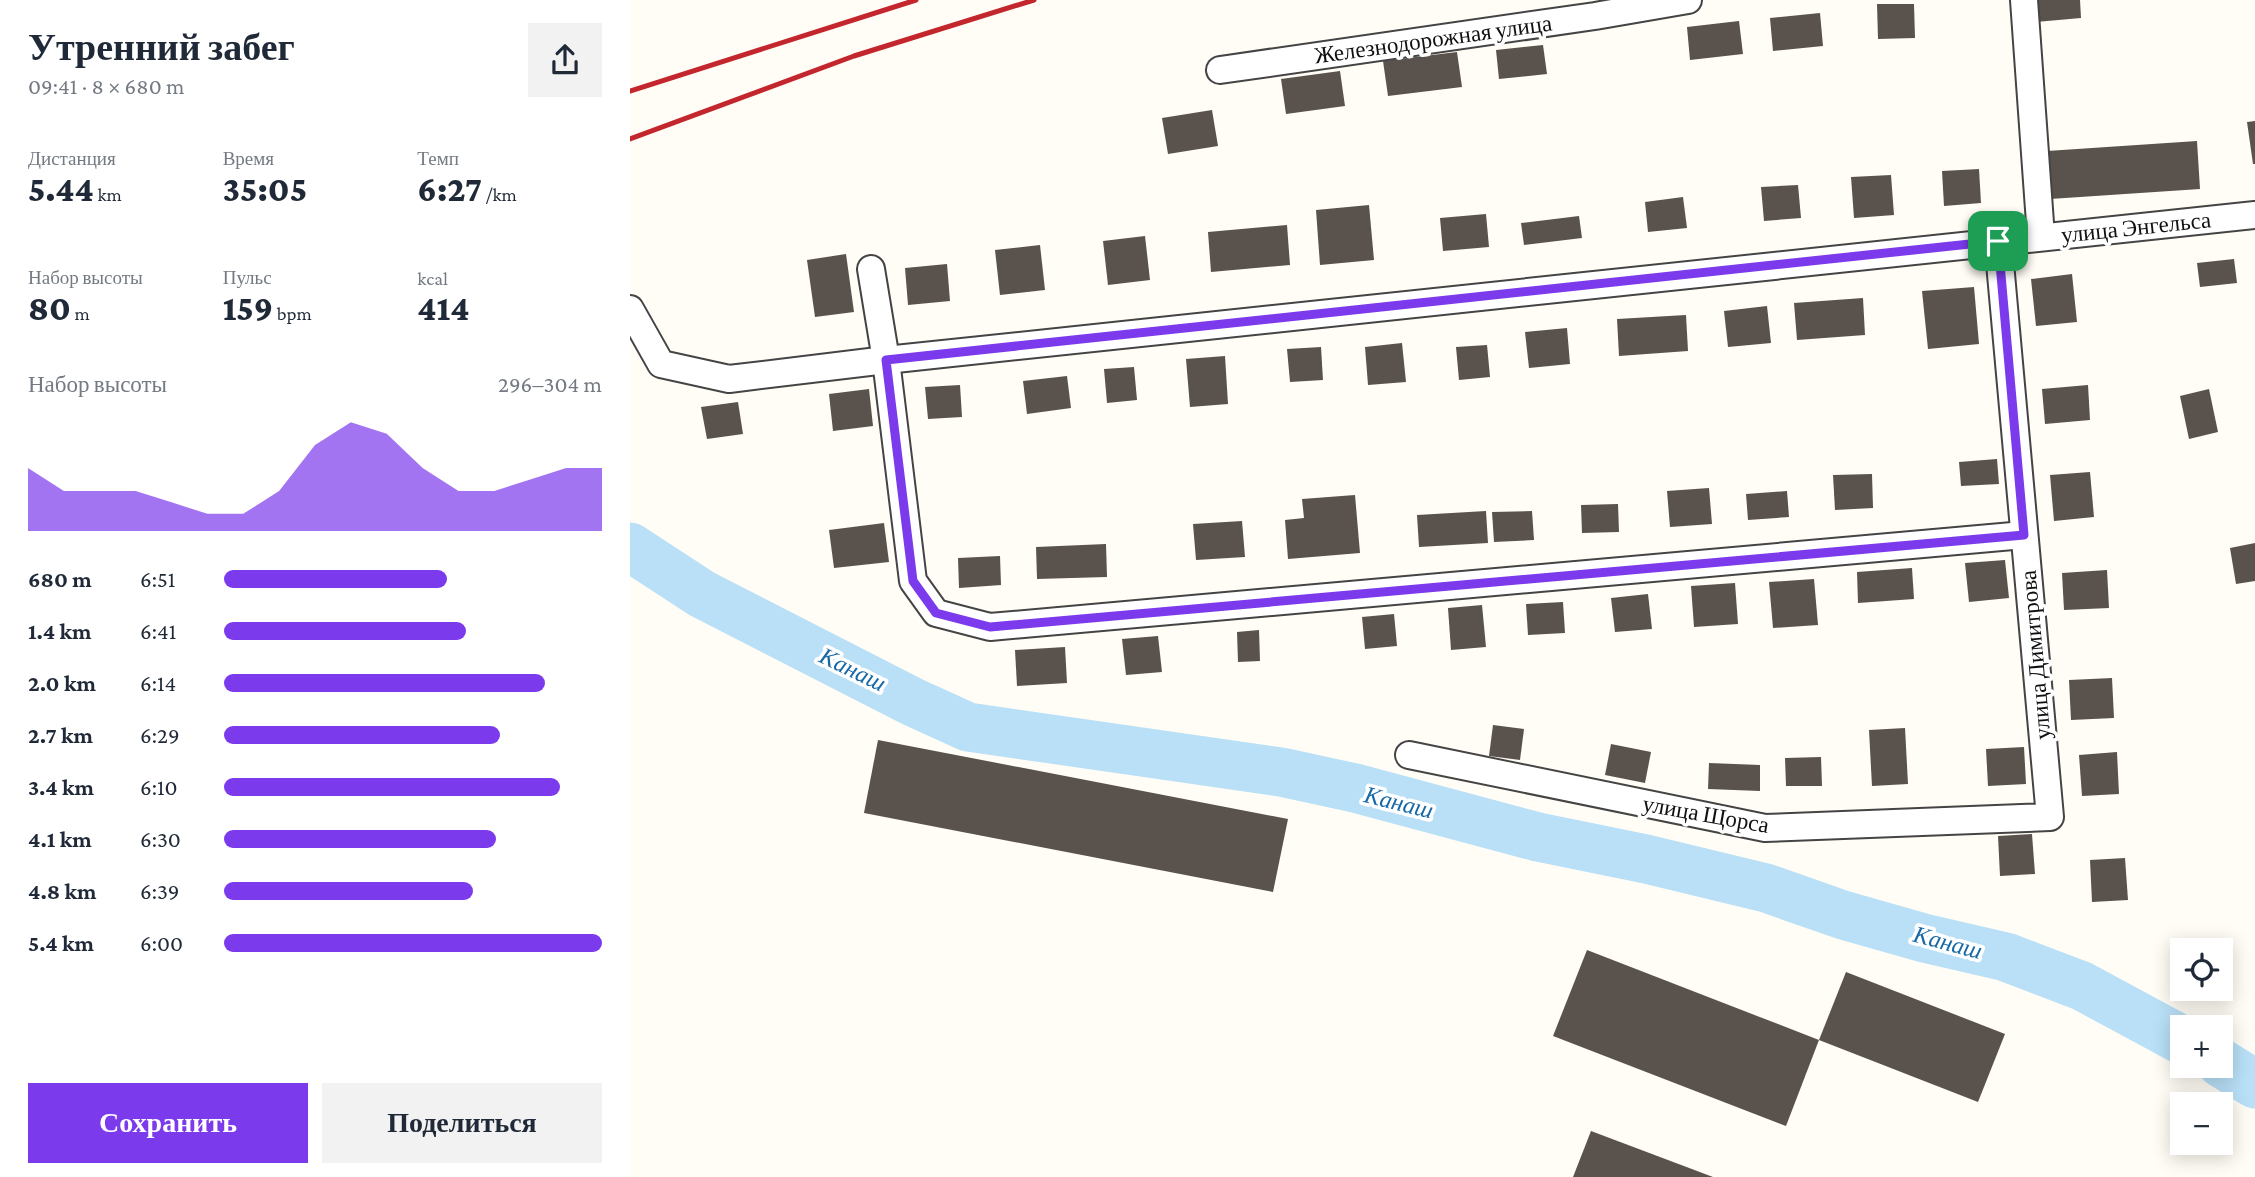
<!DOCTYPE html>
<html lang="ru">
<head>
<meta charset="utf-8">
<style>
	:root { --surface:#fff; --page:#f2f2f3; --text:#1f2937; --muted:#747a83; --accent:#7c3aed }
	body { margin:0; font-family:"Crimson Pro",serif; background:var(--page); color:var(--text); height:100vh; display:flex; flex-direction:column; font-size:26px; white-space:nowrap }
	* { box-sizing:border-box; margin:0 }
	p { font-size:23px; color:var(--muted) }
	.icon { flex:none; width:38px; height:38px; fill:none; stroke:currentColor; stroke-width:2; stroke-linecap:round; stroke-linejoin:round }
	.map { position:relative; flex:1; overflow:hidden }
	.side { display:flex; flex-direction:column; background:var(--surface); width:630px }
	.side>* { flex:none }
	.controls { position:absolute; left:1540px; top:938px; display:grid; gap:14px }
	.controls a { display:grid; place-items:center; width:63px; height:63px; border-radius:0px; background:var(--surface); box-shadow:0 4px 18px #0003; font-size:35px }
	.pin { position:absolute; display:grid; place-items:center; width:60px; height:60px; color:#fff; margin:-30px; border-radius:14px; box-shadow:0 4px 10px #0006 }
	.round { display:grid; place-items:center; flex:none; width:74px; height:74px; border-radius:0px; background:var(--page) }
	.head { display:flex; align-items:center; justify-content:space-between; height:119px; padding:0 28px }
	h1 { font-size:38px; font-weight:800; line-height:52px }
	.stats { display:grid; grid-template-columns:repeat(3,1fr); gap:10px; height:119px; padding:7px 28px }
	.stats div { display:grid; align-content:center }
	.stats b { font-size:35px; font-weight:800 }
	.stats small { font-size:19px; font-weight:400 }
	.stats p { font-size:19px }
	.chart { height:196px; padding:14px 28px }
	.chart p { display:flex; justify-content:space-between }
	.chart svg { width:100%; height:126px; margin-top:7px; fill:var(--accent); opacity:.7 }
	.primary-button { display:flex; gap:14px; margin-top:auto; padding:14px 28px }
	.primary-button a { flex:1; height:80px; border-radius:0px; background:var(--accent); color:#fff; font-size:28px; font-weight:800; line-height:80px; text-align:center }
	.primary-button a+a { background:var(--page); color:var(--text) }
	ul { padding:0 28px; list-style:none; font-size:23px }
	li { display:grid; grid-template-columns:112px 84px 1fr; align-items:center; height:52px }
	li i { height:18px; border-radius:9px; background:var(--accent) }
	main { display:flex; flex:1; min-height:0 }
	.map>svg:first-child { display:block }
</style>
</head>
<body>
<main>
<section class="side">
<div class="head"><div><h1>Утренний забег</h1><p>09:41 · 8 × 680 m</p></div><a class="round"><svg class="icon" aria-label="share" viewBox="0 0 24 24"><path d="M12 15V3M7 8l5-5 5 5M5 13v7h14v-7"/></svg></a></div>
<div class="stats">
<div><p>Дистанция</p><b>5.44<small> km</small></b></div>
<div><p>Время</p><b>35:05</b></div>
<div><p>Темп</p><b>6:27<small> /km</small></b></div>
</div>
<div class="stats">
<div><p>Набор высоты</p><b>80<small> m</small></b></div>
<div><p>Пульс</p><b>159<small> bpm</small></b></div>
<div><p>kcal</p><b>414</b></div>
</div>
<div class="chart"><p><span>Набор высоты</span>296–304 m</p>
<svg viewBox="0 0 160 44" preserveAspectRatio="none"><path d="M0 44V22L10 30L20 30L30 30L40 34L50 38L60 38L70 30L80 14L90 6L100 10L110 22L120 30L130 30L140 26L150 22L160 22V44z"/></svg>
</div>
<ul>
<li><b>680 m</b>6:51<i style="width:59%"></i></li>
<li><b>1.4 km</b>6:41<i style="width:64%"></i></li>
<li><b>2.0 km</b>6:14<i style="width:85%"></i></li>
<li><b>2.7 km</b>6:29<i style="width:73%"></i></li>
<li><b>3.4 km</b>6:10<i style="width:89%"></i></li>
<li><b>4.1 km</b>6:30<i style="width:72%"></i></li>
<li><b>4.8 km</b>6:39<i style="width:66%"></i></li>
<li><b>5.4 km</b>6:00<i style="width:100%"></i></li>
</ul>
<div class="primary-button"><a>Сохранить</a><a>Поделиться</a></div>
</section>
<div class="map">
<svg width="1625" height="1177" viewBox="0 0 1625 1177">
	<rect width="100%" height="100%" fill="#fffdf5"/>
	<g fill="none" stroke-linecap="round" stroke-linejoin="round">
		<g stroke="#b9e0f7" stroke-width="49">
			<polyline points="0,547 72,594 283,702 338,727 651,772 725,788 908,837 1016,859 1136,888 1213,915 1294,938 1376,957 1452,986 1552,1040"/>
			<polyline points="1591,1063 1625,1084"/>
		</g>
	</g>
	<g fill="#5a524d">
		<polygon points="1403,0 1450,0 1451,18 1406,22"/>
		<polygon points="1247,4 1284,4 1285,38 1248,39"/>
		<polygon points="1190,13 1193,46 1143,51 1140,18"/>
		<polygon points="1109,21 1113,54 1060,60 1057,27"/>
		<polygon points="913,45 917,74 869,79 866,50"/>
		<polygon points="827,52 832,87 758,96 753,61"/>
		<polygon points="710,71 715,106 656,114 651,79"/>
		<polygon points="582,110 588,146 538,154 532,118"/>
		<polygon points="1625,121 1625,164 1623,164 1617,122"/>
		<polygon points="1567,141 1570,189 1420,199 1417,151"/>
		<polygon points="1349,169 1351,203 1314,206 1312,171"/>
		<polygon points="1261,175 1264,215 1224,218 1221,177"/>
		<polygon points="1168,185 1171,218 1134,221 1131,187"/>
		<polygon points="1053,197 1057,228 1018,232 1015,202"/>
		<polygon points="739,205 744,260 690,265 686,210"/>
		<polygon points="856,214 859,247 813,251 810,218"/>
		<polygon points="949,216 952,238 894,245 891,223"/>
		<polygon points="657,225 660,265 581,272 578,232"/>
		<polygon points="515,236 520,280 478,285 473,241"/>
		<polygon points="410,245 415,290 370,295 365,250"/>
		<polygon points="216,254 224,312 185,317 177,260"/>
		<polygon points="1604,259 1607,283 1570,287 1567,263"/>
		<polygon points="317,264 320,301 278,305 275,268"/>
		<polygon points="1442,274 1447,322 1406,326 1401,279"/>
		<polygon points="1344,287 1349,344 1298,349 1292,291"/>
		<polygon points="1233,298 1235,335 1167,340 1164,303"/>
		<polygon points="1137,306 1141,343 1098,347 1094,311"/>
		<polygon points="1056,315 1058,351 989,356 987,319"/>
		<polygon points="937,328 940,364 899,368 895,332"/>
		<polygon points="772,343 776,382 738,385 735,347"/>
		<polygon points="857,345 860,377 829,380 826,347"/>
		<polygon points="691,347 693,380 660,382 657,349"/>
		<polygon points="595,356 598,404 560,407 556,359"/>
		<polygon points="504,367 507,400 477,403 474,369"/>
		<polygon points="437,376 441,408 397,414 393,381"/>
		<polygon points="330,385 332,417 298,419 295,387"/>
		<polygon points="1458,385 1460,420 1415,424 1412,389"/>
		<polygon points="239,389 243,426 203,431 199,394"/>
		<polygon points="1579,389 1588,432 1559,439 1550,396"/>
		<polygon points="108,402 113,434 77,439 71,407"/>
		<polygon points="1367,459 1369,484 1331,486 1329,462"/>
		<polygon points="1460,472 1464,517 1424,521 1420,475"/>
		<polygon points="1242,474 1243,508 1205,510 1203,475"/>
		<polygon points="1079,488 1082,524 1040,527 1037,491"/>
		<polygon points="1157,491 1159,517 1118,520 1116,494"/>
		<polygon points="725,495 730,553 658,559 655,520 674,518 672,499"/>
		<polygon points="988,504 989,532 952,533 951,505"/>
		<polygon points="856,511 858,543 789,547 787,515"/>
		<polygon points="902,511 904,540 864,542 862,512"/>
		<polygon points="612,521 615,557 566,560 563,524"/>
		<polygon points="254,523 259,562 204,568 199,530"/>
		<polygon points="1625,543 1625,581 1606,584 1600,548"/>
		<polygon points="476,544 477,577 407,579 406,547"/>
		<polygon points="370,556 371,585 329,588 328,558"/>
		<polygon points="1375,560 1379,598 1339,602 1335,563"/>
		<polygon points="1282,568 1284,599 1228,603 1227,572"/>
		<polygon points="1477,570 1479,608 1434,610 1432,573"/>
		<polygon points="1184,579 1188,625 1143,628 1139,582"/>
		<polygon points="1105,583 1108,624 1064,627 1061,586"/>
		<polygon points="1018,594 1022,629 985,632 981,598"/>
		<polygon points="933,602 935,633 898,635 896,604"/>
		<polygon points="852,605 856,647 821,650 818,608"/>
		<polygon points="764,614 767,646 735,649 732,617"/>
		<polygon points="629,630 630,661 608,662 607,632"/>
		<polygon points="528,636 532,672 496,675 492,639"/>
		<polygon points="435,647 437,683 387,686 385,650"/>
		<polygon points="1482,678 1484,718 1441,720 1439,680"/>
		<polygon points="863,725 894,729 890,760 859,756"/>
		<polygon points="1275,728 1278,784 1242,786 1239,730"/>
		<polygon points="248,740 658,819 643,892 234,813"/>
		<polygon points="981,744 1021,752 1015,783 975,775"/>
		<polygon points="1394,747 1396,784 1358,786 1356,749"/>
		<polygon points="1487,752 1489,794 1452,796 1449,755"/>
		<polygon points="1191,757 1192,786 1156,786 1155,758"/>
		<polygon points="1079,763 1130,765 1130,791 1078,789"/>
		<polygon points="1402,834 1405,874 1370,876 1368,836"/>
		<polygon points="1495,858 1498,900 1462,902 1460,860"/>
		<polygon points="957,950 1189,1040 1156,1126 923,1036"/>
		<polygon points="1216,972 1375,1034 1348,1102 1189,1040"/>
		<polygon points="961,1131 1083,1177 943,1177"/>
	</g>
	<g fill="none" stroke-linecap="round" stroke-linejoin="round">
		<defs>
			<g id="minor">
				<polyline points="1394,0 1411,237"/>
				<polyline points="590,70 965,16 1058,0"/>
				<polyline points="241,269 256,360 283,581 306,613 360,627 1394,535"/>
				<polyline points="0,309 31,364 99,379 256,360 1625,215"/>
				<polyline points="779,755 1135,828 1420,817 1368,241"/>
			</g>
		</defs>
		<use href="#minor" stroke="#444" stroke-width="30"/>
		<use href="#minor" stroke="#fff" stroke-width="26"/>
		<g stroke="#c4262e" stroke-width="5">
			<polyline points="0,91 286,0"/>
			<polyline points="0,139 224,56 404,0"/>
		</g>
	</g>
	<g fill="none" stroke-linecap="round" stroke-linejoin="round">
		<defs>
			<polygon id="route" points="1368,241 1394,535 360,627 306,613 283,581 256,360"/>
		</defs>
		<use href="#route" stroke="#fff" stroke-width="14"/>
		<use href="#route" stroke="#7c3aed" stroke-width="9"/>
	</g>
	<g text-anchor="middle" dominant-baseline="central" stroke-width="7" stroke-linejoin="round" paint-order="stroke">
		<g font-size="23" fill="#111" stroke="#fff">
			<text transform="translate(803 39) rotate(-8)">Железнодорожная улица</text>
			<text transform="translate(1506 227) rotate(-6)">улица Энгельса</text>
			<text transform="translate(1405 655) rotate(-95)">улица Димитрова</text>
			<text transform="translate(1076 814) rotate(10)">улица Щорса</text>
		</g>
		<g font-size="24" font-style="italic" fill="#1768a6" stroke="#fff">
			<text transform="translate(223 669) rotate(26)">Канаш</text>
			<text transform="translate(769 802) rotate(14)">Канаш</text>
			<text transform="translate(1318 942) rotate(15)">Канаш</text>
		</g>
	</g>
</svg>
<div class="controls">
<a><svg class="icon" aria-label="locate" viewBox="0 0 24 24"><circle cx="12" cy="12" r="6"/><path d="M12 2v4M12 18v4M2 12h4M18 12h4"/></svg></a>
<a>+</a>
<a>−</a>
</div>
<div class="pin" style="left:1368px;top:241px;background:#1e9e55"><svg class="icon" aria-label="arrive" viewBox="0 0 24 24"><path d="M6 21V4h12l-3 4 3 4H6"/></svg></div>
</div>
</main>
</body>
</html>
